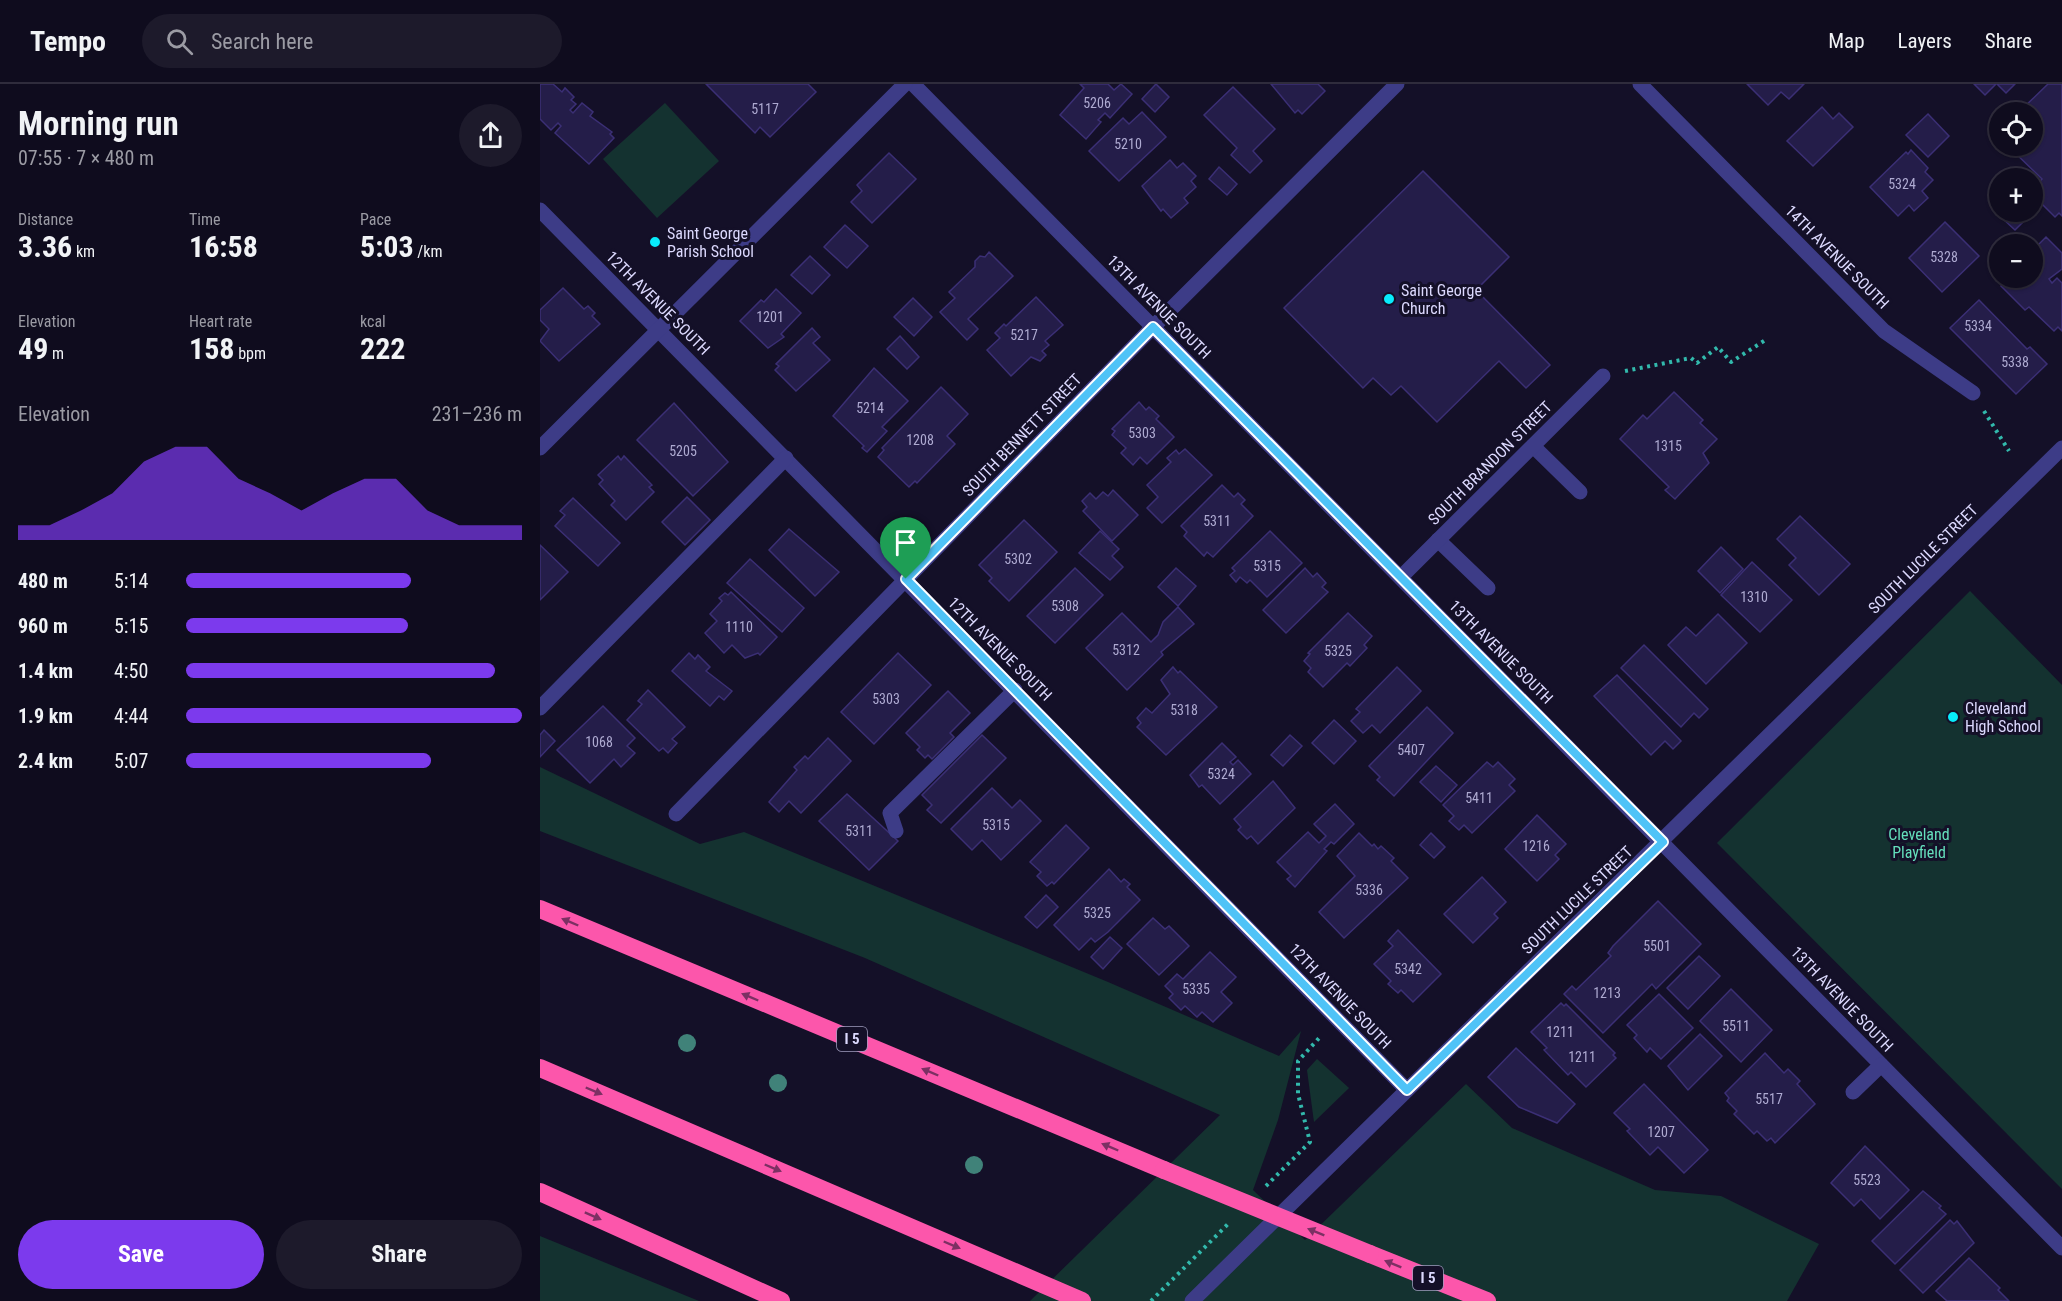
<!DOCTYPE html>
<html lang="en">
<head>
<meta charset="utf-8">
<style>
	:root { --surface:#0f0c1e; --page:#1d1a2b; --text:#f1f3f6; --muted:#9b9ba4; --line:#2f2c3c; --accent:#7c3aed }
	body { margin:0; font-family:"Roboto Condensed",sans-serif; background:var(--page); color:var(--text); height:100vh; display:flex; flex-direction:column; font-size:22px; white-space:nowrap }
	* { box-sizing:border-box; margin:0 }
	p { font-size:20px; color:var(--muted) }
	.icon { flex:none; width:33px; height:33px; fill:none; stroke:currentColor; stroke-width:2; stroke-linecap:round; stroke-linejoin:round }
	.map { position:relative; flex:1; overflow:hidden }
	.drawer { display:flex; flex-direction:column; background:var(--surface); width:540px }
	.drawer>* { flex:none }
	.controls { position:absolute; left:1449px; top:18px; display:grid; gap:12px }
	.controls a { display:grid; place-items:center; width:54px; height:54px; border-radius:50%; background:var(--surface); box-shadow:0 2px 4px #0004,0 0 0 2px var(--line); font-size:30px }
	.pin { position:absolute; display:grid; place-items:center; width:51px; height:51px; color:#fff; margin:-62px -26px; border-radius:50% 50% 50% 0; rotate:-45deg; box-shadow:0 0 6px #0007 }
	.pin .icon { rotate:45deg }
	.round { display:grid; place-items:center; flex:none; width:63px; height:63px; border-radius:32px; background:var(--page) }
	.head { display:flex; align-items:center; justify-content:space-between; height:102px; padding:0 18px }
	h1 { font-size:33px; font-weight:700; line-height:45px }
	.metrics { display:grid; grid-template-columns:repeat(3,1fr); gap:9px; height:102px; padding:6px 18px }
	.metrics div { display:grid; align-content:center }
	.metrics b { font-size:30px; font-weight:700 }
	.metrics small { font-size:16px; font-weight:400 }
	.metrics p { font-size:16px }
	.chart { height:168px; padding:12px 18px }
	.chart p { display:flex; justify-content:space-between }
	.chart svg { width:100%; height:108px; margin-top:6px; fill:var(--accent); opacity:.7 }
	.primary-button { display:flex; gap:12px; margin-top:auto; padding:12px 18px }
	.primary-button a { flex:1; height:69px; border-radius:36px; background:var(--accent); color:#fff; font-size:24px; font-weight:700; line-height:69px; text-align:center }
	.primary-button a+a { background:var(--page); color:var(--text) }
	ul { padding:0 18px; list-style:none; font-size:20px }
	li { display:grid; grid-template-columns:96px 72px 1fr; align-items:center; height:45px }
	li i { height:15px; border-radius:8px; background:var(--accent) }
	header { display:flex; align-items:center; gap:36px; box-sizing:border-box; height:84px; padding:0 30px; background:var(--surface); border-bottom:2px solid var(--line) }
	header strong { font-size:28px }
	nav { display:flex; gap:33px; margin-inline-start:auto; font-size:21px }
	.search { width:420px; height:54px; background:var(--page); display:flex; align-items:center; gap:15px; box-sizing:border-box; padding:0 21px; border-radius:33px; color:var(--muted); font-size:22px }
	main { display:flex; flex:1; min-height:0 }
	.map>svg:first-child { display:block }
</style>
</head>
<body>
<header>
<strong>Tempo</strong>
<div class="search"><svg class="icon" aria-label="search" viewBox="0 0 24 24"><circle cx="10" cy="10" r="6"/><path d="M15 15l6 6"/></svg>Search here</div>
<nav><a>Map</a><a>Layers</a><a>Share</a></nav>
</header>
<main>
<section class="drawer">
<div class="head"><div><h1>Morning run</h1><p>07:55 · 7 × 480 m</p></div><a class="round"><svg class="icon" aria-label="share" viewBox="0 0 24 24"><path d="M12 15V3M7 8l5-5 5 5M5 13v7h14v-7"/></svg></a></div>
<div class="metrics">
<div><p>Distance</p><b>3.36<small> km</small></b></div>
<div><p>Time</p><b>16:58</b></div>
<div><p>Pace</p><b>5:03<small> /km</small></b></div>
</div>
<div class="metrics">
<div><p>Elevation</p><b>49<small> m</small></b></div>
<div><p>Heart rate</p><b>158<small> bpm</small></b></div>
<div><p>kcal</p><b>222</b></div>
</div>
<div class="chart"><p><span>Elevation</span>231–236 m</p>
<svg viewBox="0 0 160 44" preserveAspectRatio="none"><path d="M0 44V38L10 38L20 32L30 25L40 12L50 6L60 6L70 19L80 25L90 32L100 25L110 19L120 19L130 32L140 38L150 38L160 38V44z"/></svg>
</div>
<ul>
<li><b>480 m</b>5:14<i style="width:67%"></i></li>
<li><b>960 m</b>5:15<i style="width:66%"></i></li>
<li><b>1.4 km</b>4:50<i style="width:92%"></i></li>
<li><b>1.9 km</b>4:44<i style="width:100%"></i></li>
<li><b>2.4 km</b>5:07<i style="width:73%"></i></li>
</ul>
<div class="primary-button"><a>Save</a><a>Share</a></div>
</section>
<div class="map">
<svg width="1522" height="1217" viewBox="0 0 1522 1217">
	<rect width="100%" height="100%" fill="#141028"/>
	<g fill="#143230">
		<polygon points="125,19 179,77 117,134 63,75"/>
		<polygon points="1430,507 1522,601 1522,1105 1177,759"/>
		<polygon points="0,683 160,760 204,748 568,898 739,972 761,947 738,1036 713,1106 765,1156 926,1000 972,1044 1115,1106 1181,1112 1279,1160 1247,1217 490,1217 680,1031 325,874 0,747"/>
		<polygon points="777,975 809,1004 774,1038 767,986"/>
		<polygon points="0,1152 159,1217 0,1217"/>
	</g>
	<g fill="#241d49" stroke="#3b2f75" stroke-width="1.5">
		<polygon points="0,0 13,0 22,8 25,4 34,13 31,16 36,20 30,26 33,29 42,19 53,28 50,32 72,48 70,50 74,54 49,80 15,49 21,42 18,39 11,46 0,35"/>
		<polygon points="166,0 268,0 276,8 230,53 220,43 215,49"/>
		<polygon points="540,0 568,0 574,6 581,0 592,10 570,34 565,29 558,36 561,38 546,55 520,31 544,4"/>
		<polygon points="616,0 629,13 615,28 602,15"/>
		<polygon points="731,0 778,0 785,7 762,30 758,26 755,29"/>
		<polygon points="1207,0 1264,0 1249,15 1241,8 1228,21"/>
		<polygon points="1434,0 1456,0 1445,11"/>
		<polygon points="1457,0 1475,0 1466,9"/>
		<polygon points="1508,0 1522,0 1522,132 1519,129 1515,133 1498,116 1503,112 1494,103 1502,95 1468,62 1492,62 1492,28 1479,28"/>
		<polygon points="693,3 735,45 713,67 722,77 710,89 691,71 697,64 664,31"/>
		<polygon points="1282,23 1293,35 1299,29 1313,43 1273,82 1247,57"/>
		<polygon points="602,28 626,53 579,97 549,67 583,34 589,40"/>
		<polygon points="1388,30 1409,52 1388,73 1366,51"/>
		<polygon points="1371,66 1388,84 1385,88 1393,96 1382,107 1388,114 1374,127 1369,121 1358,132 1330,103 1366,68 1368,70"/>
		<polygon points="349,69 376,95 332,139 311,118 322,107 317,101"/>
		<polygon points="630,76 637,84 643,79 656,92 651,97 656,103 644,114 648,119 631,134 623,125 621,127 602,102"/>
		<polygon points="679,83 697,100 687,111 669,95"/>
		<polygon points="883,87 969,173 936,206 1010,281 986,304 959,277 897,338 861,302 851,311 833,294 823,304 744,224"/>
		<polygon points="1468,128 1480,128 1487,134 1475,146 1461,133"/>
		<polygon points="1405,138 1439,172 1402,208 1369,174"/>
		<polygon points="305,141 328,162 307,184 284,163"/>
		<polygon points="1506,153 1522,169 1522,185 1509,195 1512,199 1517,194 1522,199 1522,247 1518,243 1514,247 1489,223 1485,226 1461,202 1469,194 1492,194 1492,167"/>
		<polygon points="449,168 473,192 428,235 438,245 427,256 400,228 415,214 409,208 435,183 435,177 440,172 445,173"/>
		<polygon points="270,172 290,191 272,210 251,191"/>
		<polygon points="23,204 44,225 48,222 55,229 52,232 60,240 19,277 0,257 9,245 0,236 0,226"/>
		<polygon points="236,205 261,229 241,250 244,253 228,264 200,237 221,216 224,218"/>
		<polygon points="496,213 523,241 505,257 509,261 502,267 506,271 500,277 491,273 471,292 447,266 460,254 455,249 464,240 466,242"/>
		<polygon points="373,214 392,233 374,252 354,233"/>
		<polygon points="1439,216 1487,265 1490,263 1507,280 1476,310 1410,244"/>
		<polygon points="272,244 280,253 273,259 290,276 256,307 235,286 239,282 236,280"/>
		<polygon points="360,252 379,273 367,285 347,265"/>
		<polygon points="334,284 368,317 342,343 347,347 327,368 322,364 324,362 293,332"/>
		<polygon points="401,303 428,330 407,352 415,360 377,399 375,397 369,403 338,373 344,366 342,364"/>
		<polygon points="1134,308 1163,336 1160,339 1177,355 1163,369 1169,379 1135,415 1125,406 1129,403 1080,355 1103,331 1107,335"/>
		<polygon points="599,318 606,326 609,323 619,332 616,335 634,353 607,380 600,373 593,381 581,369 586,364 572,351 575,347 572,345"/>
		<polygon points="134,319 188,378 153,412 97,356"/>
		<polygon points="645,365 672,391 622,439 607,424 618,413 607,401 631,378 627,374 636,366 639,370"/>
		<polygon points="78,372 81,376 84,372 112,401 109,403 114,408 86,436 71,421 75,417 59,400 63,396 58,391"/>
		<polygon points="682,401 694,413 698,409 705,416 701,420 713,432 673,473 667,468 664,472 644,452 647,448 641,442"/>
		<polygon points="573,406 598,431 572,457 543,427 547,423 542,417 550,409 556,415 563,408 568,412"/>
		<polygon points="147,413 170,436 145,461 122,438"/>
		<polygon points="33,414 80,459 58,482 15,442 25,431 20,427"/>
		<polygon points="1260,432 1310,480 1279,511 1249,481 1256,474 1237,455"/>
		<polygon points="484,436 517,468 469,517 449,497 452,494 439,481"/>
		<polygon points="249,445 299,488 275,512 229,466"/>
		<polygon points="560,447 579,465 572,472 583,483 570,496 539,469"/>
		<polygon points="730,447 762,479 727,513 710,496 707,499 700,493 696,498 690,491 695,487 692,484"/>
		<polygon points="0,461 28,488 0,516"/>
		<polygon points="1181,463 1203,485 1180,509 1158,487"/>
		<polygon points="210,475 264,524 242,548 187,499"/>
		<polygon points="1212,478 1252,516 1220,548 1181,511"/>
		<polygon points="535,484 563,511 515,559 487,532"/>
		<polygon points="636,484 656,502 638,522 618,503"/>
		<polygon points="765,484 773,493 777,489 786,499 782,503 788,508 746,549 723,526"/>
		<polygon points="191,508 237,553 220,571 218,569 205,574 192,561 184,569 165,549 177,537 170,530 182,517 179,514 185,509 188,511"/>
		<polygon points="638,523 654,540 621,568 623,571 587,606 546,564 582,529 611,558 618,551 623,538"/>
		<polygon points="808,529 832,552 824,561 827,564 810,582 807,579 783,603 768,588 771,584 764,577 770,570 768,569"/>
		<polygon points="1178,530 1207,559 1166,600 1128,561 1146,543 1156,552"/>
		<polygon points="1104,561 1168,625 1159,634 1154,629 1141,643 1081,584"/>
		<polygon points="149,569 155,575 158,571 170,583 166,587 192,607 184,616 179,612 170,622 132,587"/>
		<polygon points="358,569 391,601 334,660 301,628"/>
		<polygon points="633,583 638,589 640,587 677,623 626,671 597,643 601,639 597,634 606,624 612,629 630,610 621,596"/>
		<polygon points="857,583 881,607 840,649 832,641 823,649 811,637 820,628 816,625"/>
		<polygon points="1077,591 1141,657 1133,665 1125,657 1111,671 1054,612"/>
		<polygon points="108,606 145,643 132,655 137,659 128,669 123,664 119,667 87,636 102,620 98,617"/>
		<polygon points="408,607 430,629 410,649 414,653 392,675 388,671 385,674 377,666 380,663 366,649"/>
		<polygon points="63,622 95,654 87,662 95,669 81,683 74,675 50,699 17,666"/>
		<polygon points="887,623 913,649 854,712 837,696 840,693 829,682"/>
		<polygon points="794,636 816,657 794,680 772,659"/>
		<polygon points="4,646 15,657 0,673 0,651"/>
		<polygon points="442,651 466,674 401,739 387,726 392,721 382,711"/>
		<polygon points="750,651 762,662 743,682 731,671"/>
		<polygon points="288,654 311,677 261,729 249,717 239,728 229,718 257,686 254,683 265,672 268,675"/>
		<polygon points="682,659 696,673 690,678 693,681 698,676 711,690 680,720 662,701 659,703 650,691"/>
		<polygon points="947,678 953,683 958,678 975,695 969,701 975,707 932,749 924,741 919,746 909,737 914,732 903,721"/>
		<polygon points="896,682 917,701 901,718 880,698"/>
		<polygon points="733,697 755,724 718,760 711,752 707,755 698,746 701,743 694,735"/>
		<polygon points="452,704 472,724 480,716 501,737 461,776 442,756 432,766 411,745"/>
		<polygon points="307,710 358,757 329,786 279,737"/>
		<polygon points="795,720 814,740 794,760 791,758 784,765 787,767 755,803 747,795 751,792 737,778 768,748 779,759 786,752 774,740"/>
		<polygon points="997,731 1026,760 1015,771 1019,775 997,797 965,765"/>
		<polygon points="526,741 549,764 514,800 512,798 507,802 497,792 501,788 490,778"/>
		<polygon points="819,749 832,762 834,760 838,765 841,762 854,774 851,777 868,794 804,854 779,828 815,792 797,772"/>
		<polygon points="891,749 905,763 894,774 880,761"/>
		<polygon points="569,785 581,798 584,795 590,800 587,803 600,816 568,848 555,858 551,854 539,866 514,841"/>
		<polygon points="942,793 966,818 954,830 958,834 933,859 904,830"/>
		<polygon points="506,811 518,823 497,844 485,833"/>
		<polygon points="1118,817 1161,860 1116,905 1112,900 1063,949 1024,910 1032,902 1036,906 1071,872 1068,869 1073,862"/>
		<polygon points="613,834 625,845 629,842 649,862 619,891 587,860"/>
		<polygon points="858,846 901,890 873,918 861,906 858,909 848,900 851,897 834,880 853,862 848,857"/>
		<polygon points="570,853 582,864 563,885 551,873"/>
		<polygon points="670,868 696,893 681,908 692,919 673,938 662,928 657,933 645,922 641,926 629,914 633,910 625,902 637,890 643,895"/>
		<polygon points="1159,872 1180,892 1148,925 1127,904"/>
		<polygon points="1191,905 1232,946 1201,978 1160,937"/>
		<polygon points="1119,910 1153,944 1121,975 1110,964 1107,968 1094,954 1097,951 1087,941"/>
		<polygon points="1021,919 1024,922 1026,920 1075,969 1073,971 1076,974 1046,1003 1031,988 1028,991 1004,966 1007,964 991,948"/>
		<polygon points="1160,950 1182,972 1148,1006 1128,982"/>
		<polygon points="976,964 1035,1020 1017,1039 979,1023 948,993"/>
		<polygon points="1225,969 1244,989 1248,985 1260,997 1257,1000 1275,1020 1235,1059 1231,1054 1227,1057 1217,1047 1214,1050 1194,1030 1197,1027 1187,1017 1189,1014 1185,1009"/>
		<polygon points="1104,1000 1168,1066 1144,1089 1118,1063 1110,1071 1087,1047 1090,1045 1074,1029"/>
		<polygon points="1325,1062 1369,1106 1340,1135 1321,1115 1314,1122 1291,1099"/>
		<polygon points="1383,1107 1401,1122 1399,1124 1406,1130 1355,1180 1332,1157"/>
		<polygon points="1410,1136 1414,1140 1417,1137 1434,1159 1383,1209 1360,1186"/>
		<polygon points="1429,1174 1460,1204 1458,1206 1469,1217 1407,1217 1396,1207"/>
	</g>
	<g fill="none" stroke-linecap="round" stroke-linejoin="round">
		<g stroke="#32b9ac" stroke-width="4" stroke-dasharray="3 4.5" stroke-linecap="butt">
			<polyline points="1085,287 1151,274 1157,279 1178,263 1191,278 1227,255"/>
			<polyline points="1444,327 1469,367"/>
			<polyline points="726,1102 770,1058 758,1010 758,977 780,953"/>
			<polyline points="611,1217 689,1139"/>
		</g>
		<g stroke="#3d3c87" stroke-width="15">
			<polyline points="373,0 1522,1164"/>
			<polyline points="1100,0 1344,247 1433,309"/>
			<polyline points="0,126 867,1006"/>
			<polyline points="993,362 1040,408"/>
			<polyline points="0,364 365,0"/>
			<polyline points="898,456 948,504"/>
			<polyline points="861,493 1063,292"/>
			<polyline points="0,624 246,374"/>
			<polyline points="136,730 613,243 857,0"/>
			<polyline points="356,747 350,729 475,606"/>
			<polyline points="1313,1008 1341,981"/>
			<polyline points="652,1217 1522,364"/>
		</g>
		<g stroke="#fc56ab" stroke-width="18">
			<polyline points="0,825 624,1086"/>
			<polyline points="0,984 542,1217"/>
			<polyline points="0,1108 241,1217"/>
			<polyline points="830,1170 947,1217"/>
		</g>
		<polyline stroke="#fc56ab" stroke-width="18" points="624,1086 830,1170"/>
	</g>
	<g fill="#408279">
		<circle cx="147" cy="959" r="9"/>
		<circle cx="238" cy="999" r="9"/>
		<circle cx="434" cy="1081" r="9"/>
	</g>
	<defs><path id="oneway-solid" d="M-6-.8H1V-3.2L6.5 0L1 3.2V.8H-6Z" transform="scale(1.5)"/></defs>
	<g fill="#7c3063">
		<use href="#oneway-solid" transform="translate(30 838) rotate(-157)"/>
		<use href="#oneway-solid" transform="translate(210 913) rotate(-157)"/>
		<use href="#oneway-solid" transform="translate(390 988) rotate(-157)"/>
		<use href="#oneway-solid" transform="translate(54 1007) rotate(23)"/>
		<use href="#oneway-solid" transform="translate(570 1063) rotate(-157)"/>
		<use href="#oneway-solid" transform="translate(233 1084) rotate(23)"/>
		<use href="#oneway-solid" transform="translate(53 1132) rotate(24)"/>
		<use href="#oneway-solid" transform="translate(776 1148) rotate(-158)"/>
		<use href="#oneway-solid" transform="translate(412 1161) rotate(23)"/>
		<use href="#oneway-solid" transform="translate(853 1180) rotate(-158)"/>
	</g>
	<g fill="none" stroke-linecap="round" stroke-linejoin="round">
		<defs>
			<polygon id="route" points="613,243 1123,758 867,1006 366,495"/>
		</defs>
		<use href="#route" stroke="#fff" stroke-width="12"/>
		<use href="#route" stroke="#4fc3f7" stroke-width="8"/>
	</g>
	<g fill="#08ebfb" stroke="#141028" stroke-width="2">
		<circle cx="115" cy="158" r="6"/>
		<circle cx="849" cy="215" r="6"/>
		<circle cx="1413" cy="633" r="6"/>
	</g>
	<g text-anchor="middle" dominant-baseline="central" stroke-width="6" stroke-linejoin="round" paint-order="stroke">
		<g font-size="14" fill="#aeaad1">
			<text x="557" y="19">5206</text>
			<text x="225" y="25">5117</text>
			<text x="588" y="60">5210</text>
			<text x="1362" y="100">5324</text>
			<text x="1404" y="173">5328</text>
			<text x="230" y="233">1201</text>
			<text x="1438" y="242">5334</text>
			<text x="484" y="251">5217</text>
			<text x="1475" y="278">5338</text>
			<text x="330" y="324">5214</text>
			<text x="602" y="349">5303</text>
			<text x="380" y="356">1208</text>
			<text x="1128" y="362">1315</text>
			<text x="143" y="367">5205</text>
			<text x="677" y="437">5311</text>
			<text x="478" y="475">5302</text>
			<text x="727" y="482">5315</text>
			<text x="1214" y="513">1310</text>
			<text x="525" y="522">5308</text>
			<text x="199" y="543">1110</text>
			<text x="586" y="566">5312</text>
			<text x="798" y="567">5325</text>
			<text x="346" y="615">5303</text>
			<text x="644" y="626">5318</text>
			<text x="59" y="658">1068</text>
			<text x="871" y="666">5407</text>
			<text x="681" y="690">5324</text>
			<text x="939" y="714">5411</text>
			<text x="456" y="741">5315</text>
			<text x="319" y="747">5311</text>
			<text x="996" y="762">1216</text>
			<text x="829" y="806">5336</text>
			<text x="557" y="829">5325</text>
			<text x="1117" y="862">5501</text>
			<text x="868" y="885">5342</text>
			<text x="656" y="905">5335</text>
			<text x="1067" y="909">1213</text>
			<text x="1196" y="942">5511</text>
			<text x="1020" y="948">1211</text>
			<text x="1042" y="973">1211</text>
			<text x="1229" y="1015">5517</text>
			<text x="1121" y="1048">1207</text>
			<text x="1327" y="1096">5523</text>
		</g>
		<g fill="#141028" stroke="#a09dbe" stroke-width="1.5">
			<rect x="297" y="943" width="30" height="24" rx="4.5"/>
			<rect x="873" y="1182" width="30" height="24" rx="4.5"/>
		</g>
		<g font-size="15" font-weight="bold" fill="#dcd9fe">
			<text x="312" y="955">I 5</text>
			<text x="888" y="1194">I 5</text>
		</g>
		<g font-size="16" fill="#dcd9fe" stroke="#141028" text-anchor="start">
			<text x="127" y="149">Saint George<tspan x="127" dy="18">Parish School</tspan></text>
			<text x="861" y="206">Saint George<tspan x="861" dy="18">Church</tspan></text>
			<text x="1425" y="624">Cleveland<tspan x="1425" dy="18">High School</tspan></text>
		</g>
		<g font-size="16" fill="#dcd9fe" stroke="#141028">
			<text transform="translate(1297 173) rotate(45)">14TH AVENUE SOUTH</text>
			<text transform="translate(118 219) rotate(45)">12TH AVENUE SOUTH</text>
			<text transform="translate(619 223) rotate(45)">13TH AVENUE SOUTH</text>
			<text transform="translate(482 351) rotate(-46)">SOUTH BENNETT STREET</text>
			<text transform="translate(950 379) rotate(-45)">SOUTH BRANDON STREET</text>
			<text transform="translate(1383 475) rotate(-45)">SOUTH LUCILE STREET</text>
			<text transform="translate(460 565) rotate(45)">12TH AVENUE SOUTH</text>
			<text transform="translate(961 568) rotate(45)">13TH AVENUE SOUTH</text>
			<text transform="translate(1037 816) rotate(-44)">SOUTH LUCILE STREET</text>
			<text transform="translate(800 912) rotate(46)">12TH AVENUE SOUTH</text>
			<text transform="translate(1302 915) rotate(46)">13TH AVENUE SOUTH</text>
		</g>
		<g font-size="16" fill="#64dfbc" stroke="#141028">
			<text x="1379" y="750">Cleveland<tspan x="1379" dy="18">Playfield</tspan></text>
		</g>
	</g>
</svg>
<div class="controls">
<a><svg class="icon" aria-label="locate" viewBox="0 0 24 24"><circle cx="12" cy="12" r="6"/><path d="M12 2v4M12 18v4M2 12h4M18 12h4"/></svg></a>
<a>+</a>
<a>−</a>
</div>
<div class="pin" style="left:366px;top:495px;background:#1e9e55"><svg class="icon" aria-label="arrive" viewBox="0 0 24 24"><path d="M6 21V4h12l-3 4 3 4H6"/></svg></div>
</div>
</main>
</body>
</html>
